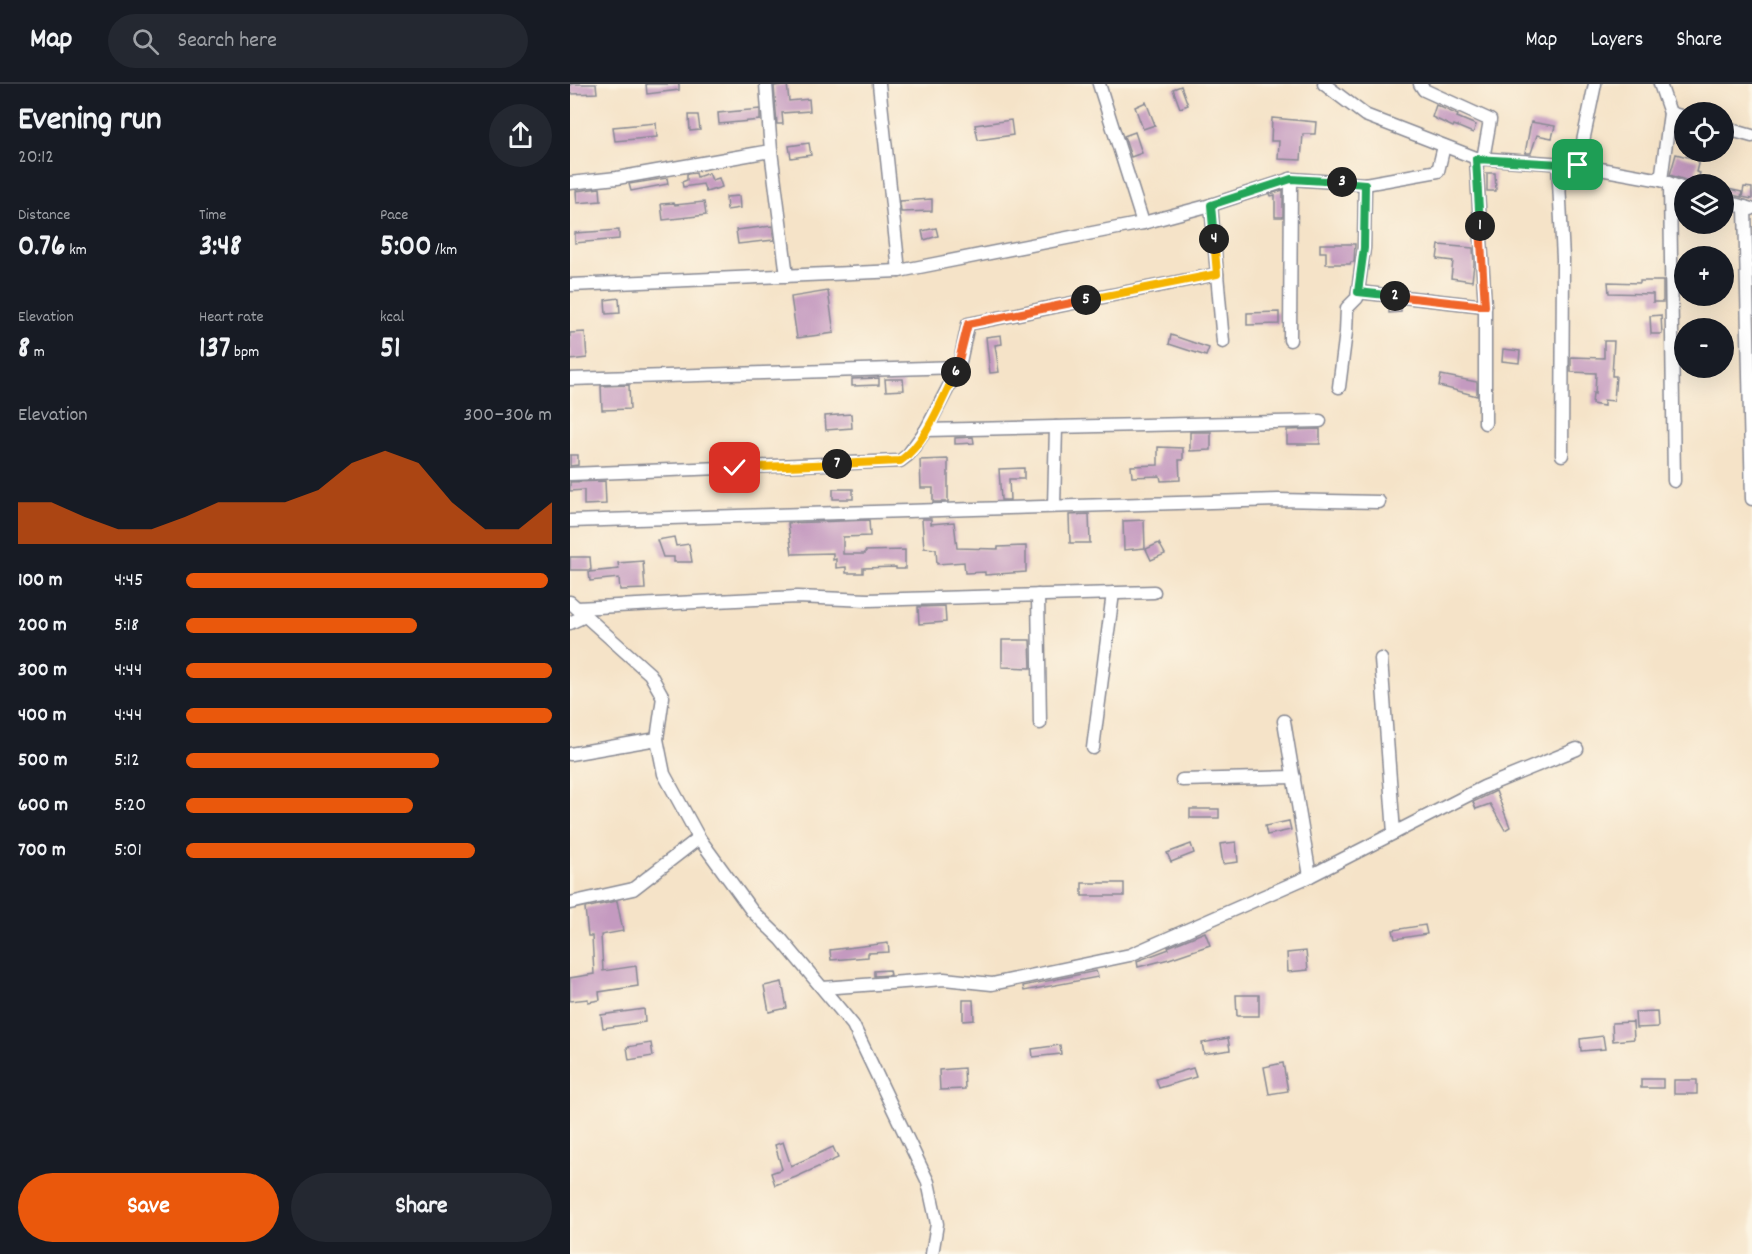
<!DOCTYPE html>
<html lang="en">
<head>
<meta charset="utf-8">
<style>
	:root { --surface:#171b24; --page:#242831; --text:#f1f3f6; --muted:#9ea1a6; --line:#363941; --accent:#ea580c }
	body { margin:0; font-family:Dekko,sans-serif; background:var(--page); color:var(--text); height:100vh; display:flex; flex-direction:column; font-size:22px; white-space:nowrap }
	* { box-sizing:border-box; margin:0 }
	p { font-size:20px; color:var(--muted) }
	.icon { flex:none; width:33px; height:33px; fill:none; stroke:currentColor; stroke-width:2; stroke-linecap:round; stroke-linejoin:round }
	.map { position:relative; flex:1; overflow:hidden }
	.sheet { display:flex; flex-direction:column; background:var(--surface); width:570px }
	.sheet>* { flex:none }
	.buttons { position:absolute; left:1104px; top:18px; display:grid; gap:12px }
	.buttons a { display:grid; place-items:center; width:60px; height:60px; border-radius:50%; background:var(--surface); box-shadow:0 6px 24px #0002; font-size:30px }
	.pin { position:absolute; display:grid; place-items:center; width:51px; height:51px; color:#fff; margin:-26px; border-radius:12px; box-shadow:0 3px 9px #0006 }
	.km { position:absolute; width:30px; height:30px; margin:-15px; border-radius:50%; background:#222; color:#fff; font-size:16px; line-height:30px; text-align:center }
	.round { display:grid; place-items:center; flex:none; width:63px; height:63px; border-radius:32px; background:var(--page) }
	.overview { display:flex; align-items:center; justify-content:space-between; height:102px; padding:0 18px }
	h1 { font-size:33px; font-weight:700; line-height:45px }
	.stats { display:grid; grid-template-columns:repeat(3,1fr); gap:9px; height:102px; padding:6px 18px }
	.stats div { display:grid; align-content:center }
	.stats b { font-size:30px; font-weight:700 }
	.stats small { font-size:16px; font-weight:400 }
	.stats p { font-size:16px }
	.chart { height:168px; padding:12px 18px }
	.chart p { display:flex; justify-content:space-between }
	.chart svg { width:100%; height:108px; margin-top:6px; fill:var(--accent); opacity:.7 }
	.action { display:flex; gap:12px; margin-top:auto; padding:12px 18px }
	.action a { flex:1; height:69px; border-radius:36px; background:var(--accent); color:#fff; font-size:24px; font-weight:700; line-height:69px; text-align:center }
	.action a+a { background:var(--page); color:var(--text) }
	ul { padding:0 18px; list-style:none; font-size:20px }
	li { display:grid; grid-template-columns:96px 72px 1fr; align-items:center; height:45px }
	li i { height:15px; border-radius:8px; background:var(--accent) }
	header { display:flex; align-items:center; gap:36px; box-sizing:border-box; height:84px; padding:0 30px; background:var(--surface); border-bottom:2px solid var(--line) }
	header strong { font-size:28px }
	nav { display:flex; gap:33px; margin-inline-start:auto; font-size:21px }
	.search { width:420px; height:54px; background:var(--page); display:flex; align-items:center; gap:15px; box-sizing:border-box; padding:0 21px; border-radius:33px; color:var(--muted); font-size:22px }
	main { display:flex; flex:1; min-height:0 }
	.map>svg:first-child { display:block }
</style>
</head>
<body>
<header>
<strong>Map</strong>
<div class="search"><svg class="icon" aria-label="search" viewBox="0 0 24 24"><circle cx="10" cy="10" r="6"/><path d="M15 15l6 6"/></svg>Search here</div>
<nav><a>Map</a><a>Layers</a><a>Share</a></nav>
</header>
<main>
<section class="sheet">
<div class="overview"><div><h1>Evening run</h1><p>20:12</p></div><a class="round"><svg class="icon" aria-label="share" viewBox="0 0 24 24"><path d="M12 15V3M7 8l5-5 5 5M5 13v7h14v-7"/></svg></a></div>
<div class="stats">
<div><p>Distance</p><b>0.76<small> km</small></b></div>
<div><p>Time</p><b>3:48</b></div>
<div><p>Pace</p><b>5:00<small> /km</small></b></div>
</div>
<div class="stats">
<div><p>Elevation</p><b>8<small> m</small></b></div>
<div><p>Heart rate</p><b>137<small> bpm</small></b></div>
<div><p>kcal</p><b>51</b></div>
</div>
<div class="chart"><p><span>Elevation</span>300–306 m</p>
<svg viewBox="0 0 160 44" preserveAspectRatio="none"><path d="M0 44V27L10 27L20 33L30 38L40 38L50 33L60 27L70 27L80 27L90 22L100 11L110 6L120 11L130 27L140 38L150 38L160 27V44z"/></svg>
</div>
<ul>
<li><b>100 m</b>4:45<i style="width:99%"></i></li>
<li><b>200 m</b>5:18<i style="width:63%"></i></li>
<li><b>300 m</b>4:44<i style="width:100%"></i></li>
<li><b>400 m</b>4:44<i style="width:100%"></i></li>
<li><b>500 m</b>5:12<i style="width:69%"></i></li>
<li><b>600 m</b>5:20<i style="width:62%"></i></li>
<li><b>700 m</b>5:01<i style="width:79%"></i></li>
</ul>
<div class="action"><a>Save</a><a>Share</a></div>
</section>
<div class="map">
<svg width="1182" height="1170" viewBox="0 0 1182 1170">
	<rect width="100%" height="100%" fill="#fcf5e5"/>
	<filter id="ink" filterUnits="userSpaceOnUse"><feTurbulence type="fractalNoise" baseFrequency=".0167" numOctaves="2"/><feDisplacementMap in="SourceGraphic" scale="12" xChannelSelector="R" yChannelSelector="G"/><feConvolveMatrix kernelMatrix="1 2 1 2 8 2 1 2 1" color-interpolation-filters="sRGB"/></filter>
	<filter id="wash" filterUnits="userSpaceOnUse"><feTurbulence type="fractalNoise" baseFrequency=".008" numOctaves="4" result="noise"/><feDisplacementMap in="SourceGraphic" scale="24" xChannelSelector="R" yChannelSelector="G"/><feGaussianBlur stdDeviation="1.35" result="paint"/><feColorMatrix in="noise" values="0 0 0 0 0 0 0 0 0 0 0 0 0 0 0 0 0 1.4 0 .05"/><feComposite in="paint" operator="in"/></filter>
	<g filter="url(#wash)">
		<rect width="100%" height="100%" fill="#f5e3c8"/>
		<g id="blocks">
			<g fill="#c49ac0">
				<polygon points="0,0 26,0 27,9 0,10"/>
				<polygon points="76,0 109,0 109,6 77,10"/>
				<polygon points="217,0 219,17 239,15 240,27 212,29 213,40 207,40 204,2"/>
				<polygon points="611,2 618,21 610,24 603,5"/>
				<polygon points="576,18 585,41 573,45 565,23"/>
				<polygon points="866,21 888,31 887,33 906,41 903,49 884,41 883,43 862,33"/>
				<polygon points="190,25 190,36 149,40 148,29"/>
				<polygon points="119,31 128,31 130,46 120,47"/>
				<polygon points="702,34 746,38 745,50 733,50 731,76 708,75 709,57 701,57"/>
				<polygon points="441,36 443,51 408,56 405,41"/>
				<polygon points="961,38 985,42 982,54 967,51 961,69 955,69"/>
				<polygon points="86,39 87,53 45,57 43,43"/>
				<polygon points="565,48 572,69 561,73 554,52"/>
				<polygon points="239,59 241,71 221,74 219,62"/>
				<polygon points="1106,70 1129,76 1126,88 1130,89 1127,100 1100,91"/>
				<polygon points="126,89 127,93 139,89 142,96 149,94 152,103 136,108 133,100 113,103 112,98 117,96 117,90"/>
				<polygon points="917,89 925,89 926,107 917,107"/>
				<polygon points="97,94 98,100 61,107 59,100"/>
				<polygon points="1174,103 1182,104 1182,115 1172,113"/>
				<polygon points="30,104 31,117 7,119 6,107"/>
				<polygon points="1154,104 1172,108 1171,113 1154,109"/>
				<polygon points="713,106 713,133 705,133 705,111 701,112 700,110"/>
				<polygon points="169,112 170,124 157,126 156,113"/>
				<polygon points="362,115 362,127 331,128 330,117"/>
				<polygon points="134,118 136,131 93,136 91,120 104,119 105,121"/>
				<polygon points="202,142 204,156 168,160 166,146"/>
				<polygon points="366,144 368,152 354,156 352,147"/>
				<polygon points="49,146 49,155 5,159 5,149"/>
				<polygon points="750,160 785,160 784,178 781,178 780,180 756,180 756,168 750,168"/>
				<polygon points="869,161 903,164 904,180 902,197 881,194 883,177 867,175"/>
				<polygon points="1070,197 1093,197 1093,218 1083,218 1083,210 1039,209 1038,198 1070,199"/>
				<polygon points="258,207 264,249 227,254 221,213"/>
				<polygon points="49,214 50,229 36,230 35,216"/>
				<polygon points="819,220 831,221 831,228 819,229"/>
				<polygon points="709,228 709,240 677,241 677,229"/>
				<polygon points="1091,231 1092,250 1081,250 1080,232"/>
				<polygon points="15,248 17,274 0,276 0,249"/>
				<polygon points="431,251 432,260 425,261 429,288 420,289 416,253"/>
				<polygon points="601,251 639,264 636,272 599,260"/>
				<polygon points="1034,257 1044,257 1042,292 1046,292 1044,317 1034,316 1034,322 1022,320 1023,309 1025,310 1026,289 1001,288 1001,273 1034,274"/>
				<polygon points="933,265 950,267 949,279 932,277"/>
				<polygon points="871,291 907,298 907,312 869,302"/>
				<polygon points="309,294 309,301 282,302 282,295"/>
				<polygon points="315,295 333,295 334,306 316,307"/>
				<polygon points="59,301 60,325 32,326 31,302"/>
				<polygon points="281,330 282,344 256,346 255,332"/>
				<polygon points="750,345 750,360 717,360 717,346"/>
				<polygon points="620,348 641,348 641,366 620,367"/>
				<polygon points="403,353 404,359 385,360 385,354"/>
				<polygon points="588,363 613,364 613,376 609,376 610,396 591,397 590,392 562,393 561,382 588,381"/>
				<polygon points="0,371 8,371 8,381 0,382"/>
				<polygon points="378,375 378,418 363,418 363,404 351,404 350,376"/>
				<polygon points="454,384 454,395 439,395 440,416 431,416 429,385"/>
				<polygon points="35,397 36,420 14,421 14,406 0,407 0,398"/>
				<rect x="263" y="405" width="20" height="10"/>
				<polygon points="519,430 520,459 500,459 499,431"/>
				<polygon points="352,435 361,435 361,440 384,438 387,464 428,465 428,463 456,462 456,488 415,491 415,488 395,489 394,478 367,480 366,465 354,464"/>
				<polygon points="299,436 300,452 273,453 273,470 295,470 295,467 335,466 335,485 326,485 326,483 293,484 293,489 276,489 276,483 266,484 266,475 263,476 263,469 222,470 218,439"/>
				<polygon points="574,436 575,464 554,466 553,437"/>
				<polygon points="104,453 106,462 119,460 122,478 104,478 104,473 93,473 87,456"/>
				<polygon points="589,459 595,470 581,476 576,465"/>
				<polygon points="0,473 20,473 21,486 0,486"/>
				<polygon points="73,477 75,505 50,506 49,494 20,497 19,488 49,485 48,479"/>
				<polygon points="375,522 376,538 349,540 348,523"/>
				<polygon points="432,556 460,556 461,584 432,583"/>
				<polygon points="926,707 940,743 935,746 920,720 906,725 903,718"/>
				<rect x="620" y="725" width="29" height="9"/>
				<polygon points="719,737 721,746 697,751 695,742"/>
				<polygon points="666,758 668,778 653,780 650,760"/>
				<polygon points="621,760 624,769 601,778 597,769"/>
				<rect x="512" y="799" width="42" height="13"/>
				<polygon points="47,817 53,847 31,851 33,887 66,882 68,902 29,908 30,916 18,918 18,915 0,917 0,894 24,890 22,852 18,852 15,824"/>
				<polygon points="855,841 857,850 825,855 823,846"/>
				<polygon points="635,848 640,861 599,875 568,883 567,877 599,865 598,863"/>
				<polygon points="318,859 319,868 298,869 298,873 261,876 260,866"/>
				<polygon points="736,867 738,886 718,888 717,869"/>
				<polygon points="319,886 320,891 304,892 304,887"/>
				<polygon points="526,887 528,893 454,907 453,902"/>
				<polygon points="212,898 217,924 199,928 194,902"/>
				<polygon points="666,911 689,911 689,932 667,932"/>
				<polygon points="393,916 403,916 404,936 393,937"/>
				<polygon points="74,925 75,938 33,944 31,931"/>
				<polygon points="1087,927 1088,943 1066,944 1065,928"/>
				<polygon points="1063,938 1064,955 1043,957 1042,939"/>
				<polygon points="1033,952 1035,965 1011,967 1010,955"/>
				<polygon points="658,954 660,966 634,970 632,959"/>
				<polygon points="81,959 83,972 59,976 57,963"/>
				<polygon points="490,961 491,970 463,973 462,965"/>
				<polygon points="713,979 718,1007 699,1010 694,983"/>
				<polygon points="394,984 395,1005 370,1006 369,986"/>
				<polygon points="623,984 626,993 589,1004 586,995"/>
				<rect x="1071" y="995" width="22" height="9"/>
				<rect x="1104" y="996" width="23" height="14"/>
				<polygon points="213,1058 221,1082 263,1063 268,1074 226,1093 205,1101 201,1089 212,1085 205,1061"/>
			</g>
		</g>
	</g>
	<g filter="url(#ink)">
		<use href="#blocks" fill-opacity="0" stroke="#888993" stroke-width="1.5"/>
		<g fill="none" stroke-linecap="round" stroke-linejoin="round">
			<defs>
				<g id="minor">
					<polyline points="309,0 329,187"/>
					<polyline points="529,0 573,139"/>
					<polyline points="754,0 795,31 906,74 1008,81 1091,96 1114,105"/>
					<polyline points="850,0 854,6 920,36 913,75"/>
					<polyline points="1090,0 1100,29 1091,96"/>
					<polyline points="1100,29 1114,33"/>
					<polyline points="1154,44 1182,52"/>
					<polyline points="201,67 217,192"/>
					<polyline points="906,74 915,222 915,339"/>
					<polyline points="988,79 993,175 992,371"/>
					<polyline points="1008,81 1025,0"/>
					<polyline points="0,99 47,94 201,67 196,0"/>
					<polyline points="1100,101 1104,397"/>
					<polyline points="1154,117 1181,125"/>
					<polyline points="1175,123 1182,415"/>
					<polyline points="647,190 653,258"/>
					<polyline points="0,201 329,187 573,139 641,121 721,95 795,100 868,87 874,62"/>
					<polyline points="788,208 915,222"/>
					<polyline points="720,256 721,95"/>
					<polyline points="0,295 389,283"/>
					<polyline points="769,303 776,248 777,224 787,214 794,164 795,100"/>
					<polyline points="356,346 750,337"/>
					<polyline points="0,390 330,377 338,371 356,346 389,283 398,240 647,190 641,121"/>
					<polyline points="484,422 486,343"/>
					<polyline points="0,437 708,416 809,418"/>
					<polyline points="468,511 470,639"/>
					<polyline points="0,518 80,590 93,613 87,655 94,690 129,754 182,827 211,855 283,941 358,1098 367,1140 362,1170"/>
					<polyline points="7,524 227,513 298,516 584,508"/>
					<polyline points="0,539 15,532"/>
					<polyline points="811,575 824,749"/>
					<polyline points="714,637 740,792"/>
					<polyline points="523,664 543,509"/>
					<polyline points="0,670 87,655"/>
					<polyline points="612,696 724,693"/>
					<polyline points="0,819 63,805 129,754"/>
					<polyline points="253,904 374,895 422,900 560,871 740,792 914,703 1007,665"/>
				</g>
			</defs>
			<use href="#minor" stroke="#888993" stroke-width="15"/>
			<use href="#minor" stroke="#fff" stroke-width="12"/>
		</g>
	</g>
	<g fill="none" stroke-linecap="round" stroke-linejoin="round" filter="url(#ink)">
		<defs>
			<polyline id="split-1" points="910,142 906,75 1008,81"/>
			<polyline id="split-2" points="825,212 915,222 910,142"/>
			<polyline id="split-3" points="772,98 795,100 794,164 788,208 825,212"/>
			<polyline id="split-4" points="644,155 641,121 721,95 772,98"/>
			<polyline id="split-5" points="516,216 647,190 644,155"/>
			<polyline id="split-6" points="386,288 398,240 516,216"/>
			<path id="split-7" d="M267,380L330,377C357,358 371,317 386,288"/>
			<polyline id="split-8" points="165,384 267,380"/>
		</defs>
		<use href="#split-1" stroke="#fff" stroke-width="12"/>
		<use href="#split-2" stroke="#fff" stroke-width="12"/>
		<use href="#split-3" stroke="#fff" stroke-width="12"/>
		<use href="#split-4" stroke="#fff" stroke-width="12"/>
		<use href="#split-5" stroke="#fff" stroke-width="12"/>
		<use href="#split-6" stroke="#fff" stroke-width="12"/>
		<use href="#split-7" stroke="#fff" stroke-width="12"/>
		<use href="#split-8" stroke="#fff" stroke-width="12"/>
		<use href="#split-1" stroke="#22a559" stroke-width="8"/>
		<use href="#split-2" stroke="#f0652b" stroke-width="8"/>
		<use href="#split-3" stroke="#22a559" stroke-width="8"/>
		<use href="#split-4" stroke="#22a559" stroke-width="8"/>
		<use href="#split-5" stroke="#f5b400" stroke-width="8"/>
		<use href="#split-6" stroke="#f0652b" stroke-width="8"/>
		<use href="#split-7" stroke="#f5b400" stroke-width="8"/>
		<use href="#split-8" stroke="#f5b400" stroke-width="8"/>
	</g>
</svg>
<div class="buttons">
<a><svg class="icon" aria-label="locate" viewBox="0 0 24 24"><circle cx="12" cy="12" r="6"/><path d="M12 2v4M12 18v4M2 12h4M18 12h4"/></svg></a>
<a><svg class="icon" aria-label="layers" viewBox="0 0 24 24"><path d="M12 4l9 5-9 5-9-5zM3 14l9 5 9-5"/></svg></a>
<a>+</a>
<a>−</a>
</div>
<div class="pin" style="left:1008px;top:81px;background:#1e9e55"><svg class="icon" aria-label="arrive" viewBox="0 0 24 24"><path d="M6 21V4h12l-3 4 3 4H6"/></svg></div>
<div class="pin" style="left:165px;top:384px;background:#d93025"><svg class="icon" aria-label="check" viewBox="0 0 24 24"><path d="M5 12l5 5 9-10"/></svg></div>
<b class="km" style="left:910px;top:142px">1</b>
<b class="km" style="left:825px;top:212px">2</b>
<b class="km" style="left:772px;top:98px">3</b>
<b class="km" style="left:644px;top:155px">4</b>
<b class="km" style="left:516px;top:216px">5</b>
<b class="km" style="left:386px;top:288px">6</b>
<b class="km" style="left:267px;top:380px">7</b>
</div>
</main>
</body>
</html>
